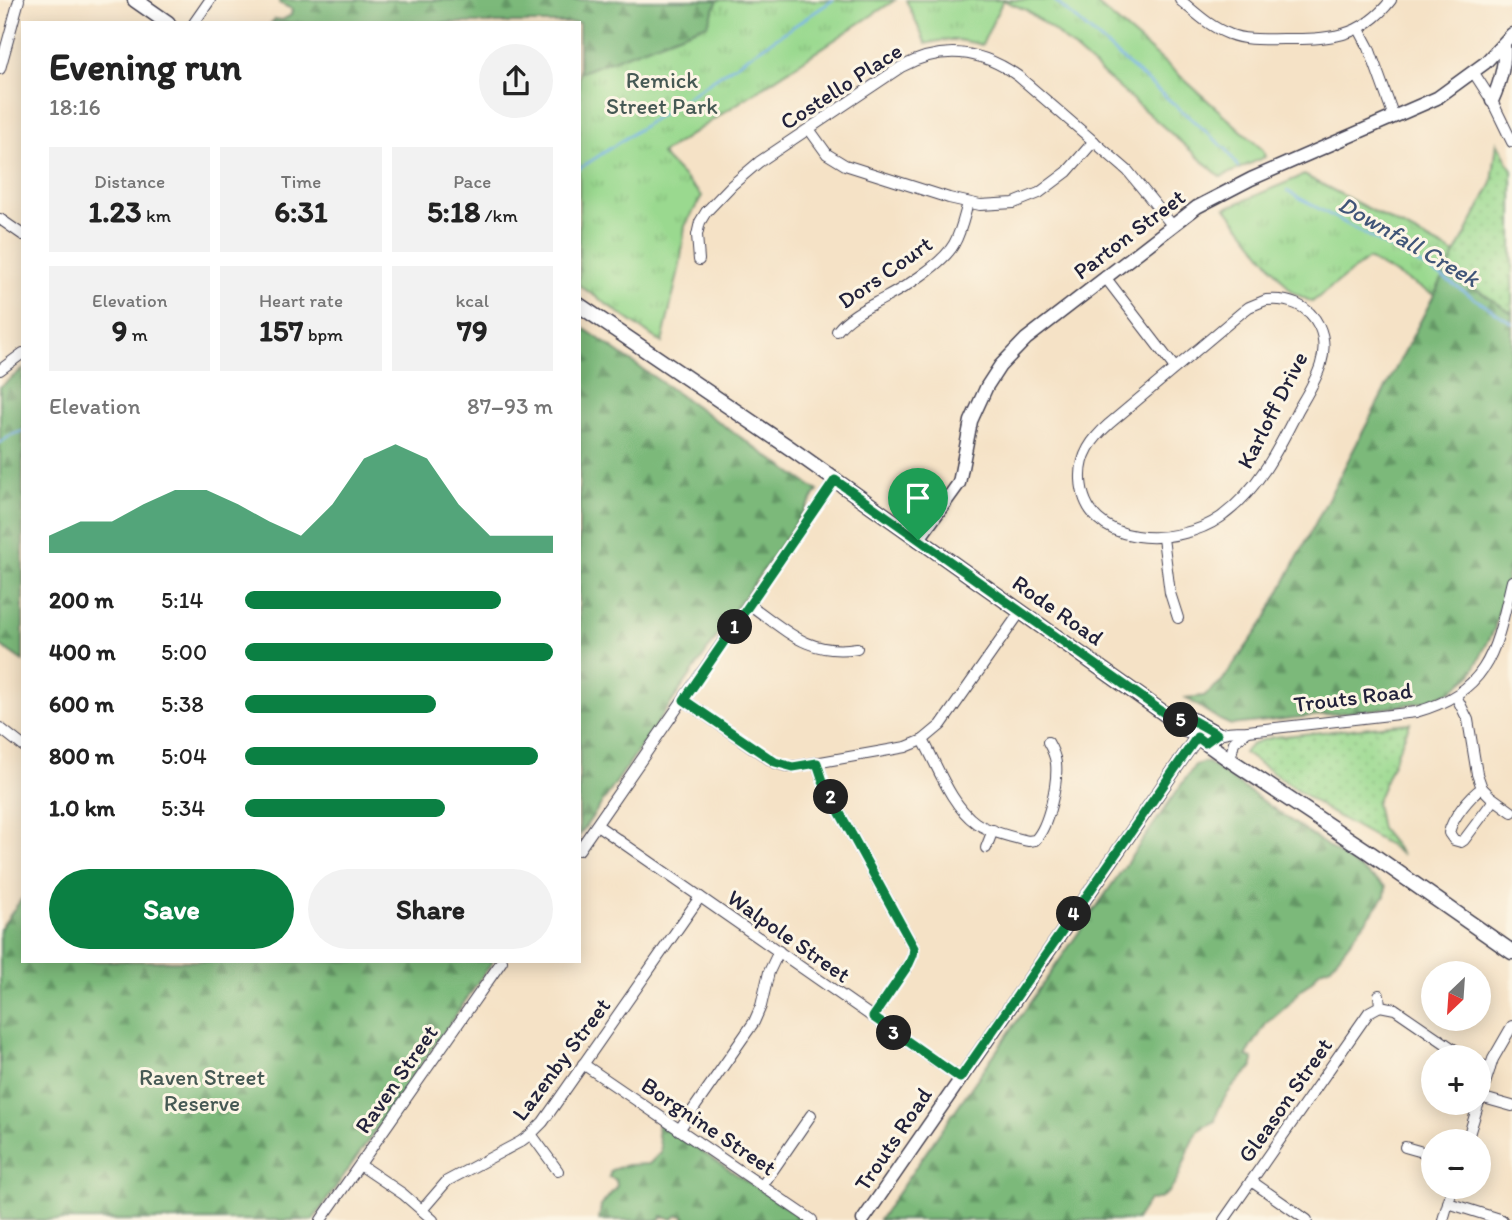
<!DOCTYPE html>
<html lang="en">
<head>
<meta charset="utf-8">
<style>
	:root { --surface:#fff; --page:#f2f2f2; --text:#222; --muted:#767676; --accent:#0b8043 }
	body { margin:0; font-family:Itim,sans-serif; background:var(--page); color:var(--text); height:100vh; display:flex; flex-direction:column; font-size:26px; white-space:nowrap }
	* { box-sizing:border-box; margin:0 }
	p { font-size:23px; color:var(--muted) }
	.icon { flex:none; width:38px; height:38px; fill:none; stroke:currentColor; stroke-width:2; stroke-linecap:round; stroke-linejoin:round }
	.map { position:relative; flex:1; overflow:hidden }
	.side { position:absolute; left:21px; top:21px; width:560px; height:942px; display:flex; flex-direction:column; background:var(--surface); border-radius:0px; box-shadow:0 4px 18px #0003 }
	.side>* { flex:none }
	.needle { width:46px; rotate:205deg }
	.controls { position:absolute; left:1421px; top:961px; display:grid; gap:14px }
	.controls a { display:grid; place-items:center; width:70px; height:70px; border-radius:50%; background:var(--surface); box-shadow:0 4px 18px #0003; font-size:35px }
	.pin { position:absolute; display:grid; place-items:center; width:60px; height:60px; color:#fff; margin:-72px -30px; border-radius:50% 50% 50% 0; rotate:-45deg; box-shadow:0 0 7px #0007 }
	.pin .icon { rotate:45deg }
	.km { position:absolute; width:35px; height:35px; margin:-18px; border-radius:50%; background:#222; color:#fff; font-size:19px; line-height:35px; text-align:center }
	.round { display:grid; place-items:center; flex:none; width:74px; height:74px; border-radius:37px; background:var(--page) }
	.head { display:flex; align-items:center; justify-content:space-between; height:119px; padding:0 28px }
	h1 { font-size:38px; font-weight:800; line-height:52px }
	.metrics { display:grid; grid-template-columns:repeat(3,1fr); gap:10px; height:119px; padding:7px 28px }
	.metrics div { display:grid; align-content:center; border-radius:0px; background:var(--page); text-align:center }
	.metrics b { font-size:30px; font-weight:800 }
	.metrics small { font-size:19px; font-weight:400 }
	.metrics p { font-size:19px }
	.chart { height:196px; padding:14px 28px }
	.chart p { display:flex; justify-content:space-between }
	.chart svg { width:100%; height:126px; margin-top:7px; fill:var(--accent); opacity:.7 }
	.action { display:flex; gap:14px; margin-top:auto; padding:14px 28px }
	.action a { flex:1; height:80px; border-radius:42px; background:var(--accent); color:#fff; font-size:28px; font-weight:800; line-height:80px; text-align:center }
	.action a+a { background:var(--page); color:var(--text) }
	ul { padding:0 28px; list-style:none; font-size:23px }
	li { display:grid; grid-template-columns:112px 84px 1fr; align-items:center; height:52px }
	li i { height:18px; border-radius:9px; background:var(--accent) }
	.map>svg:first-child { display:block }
</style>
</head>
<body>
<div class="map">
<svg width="1512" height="1220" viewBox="0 0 1512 1220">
	<defs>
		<pattern id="grass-dots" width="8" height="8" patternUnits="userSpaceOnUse" patternTransform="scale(1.75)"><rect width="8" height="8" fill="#9ad98f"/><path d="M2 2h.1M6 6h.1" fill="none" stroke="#84ba7c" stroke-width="1.8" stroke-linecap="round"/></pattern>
		<pattern id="forest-firs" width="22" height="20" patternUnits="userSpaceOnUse" patternTransform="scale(1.75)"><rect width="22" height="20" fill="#7bb97a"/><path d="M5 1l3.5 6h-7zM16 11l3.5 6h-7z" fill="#649665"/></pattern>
		<pattern id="park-tufts" width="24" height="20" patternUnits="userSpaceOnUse" patternTransform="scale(1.75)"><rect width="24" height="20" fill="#9ad98f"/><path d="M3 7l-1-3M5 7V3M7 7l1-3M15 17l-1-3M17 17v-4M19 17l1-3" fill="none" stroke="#84ba7c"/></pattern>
	</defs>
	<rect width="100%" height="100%" fill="#fcf5e5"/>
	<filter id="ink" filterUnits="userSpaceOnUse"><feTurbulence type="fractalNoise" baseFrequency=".0143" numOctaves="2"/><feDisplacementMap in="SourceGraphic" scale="14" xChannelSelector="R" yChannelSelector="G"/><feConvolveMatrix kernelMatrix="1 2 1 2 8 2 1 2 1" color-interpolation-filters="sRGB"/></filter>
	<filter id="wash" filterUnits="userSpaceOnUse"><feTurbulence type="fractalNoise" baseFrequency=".00686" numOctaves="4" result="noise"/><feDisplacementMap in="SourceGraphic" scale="28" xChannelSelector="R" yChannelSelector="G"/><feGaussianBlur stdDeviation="1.57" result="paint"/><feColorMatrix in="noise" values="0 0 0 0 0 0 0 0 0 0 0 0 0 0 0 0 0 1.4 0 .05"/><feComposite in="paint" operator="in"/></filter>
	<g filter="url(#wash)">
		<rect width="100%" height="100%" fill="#f5e2c6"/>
		<g fill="url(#grass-dots)" stroke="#5e7e65" stroke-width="2">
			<polygon points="1497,142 1512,170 1512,313 1447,270 1492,183"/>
			<path d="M1410,723L1376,803L1381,829L1402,855L1387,844L1328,811L1244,753C1252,741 1260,741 1274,737Z"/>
		</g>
		<g fill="url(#forest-firs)" stroke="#4e6e5a" stroke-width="2">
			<polygon points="279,0 718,0 708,24 579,73 579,23 271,23 275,19 282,20 291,15 292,9 279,3"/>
			<polygon points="1447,270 1512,313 1512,558 1494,630 1471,675 1450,692 1426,701 1395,707 1231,725 1220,720 1186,698 1204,696 1222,681 1265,620"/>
			<polygon points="579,325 818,491 579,836"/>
			<polygon points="23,369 23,661 0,645 0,387"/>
			<path d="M1204,762L1208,763L1386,887L1385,896L1331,966L1320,970L1310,983L1301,989L1289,1004L1266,1024L1246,1056L1253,1058V1067C1237,1081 1219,1099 1215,1121C1209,1124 1199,1128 1196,1134C1183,1154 1181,1200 1149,1200L1136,1220H879L1195,765Z"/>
			<polygon points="23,897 23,961 493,961 313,1220 0,1220 0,929"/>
			<path d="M658,1123L806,1220H684V1216L677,1215L673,1219L662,1216L660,1220H599L601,1206L617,1186L616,1180L609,1177L611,1170L627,1165L649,1164L661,1152C661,1140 655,1134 658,1123Z"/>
		</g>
		<g fill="url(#park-tufts)" stroke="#5e7e65" stroke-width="2">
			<polygon points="718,0 895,0 661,154 702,196 685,226 680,265 662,343 579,285 579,73 708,24"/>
			<path d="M906,0H1092L1177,73L1263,150L1265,157L1221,177L1055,32L1026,10L1003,0L982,45C961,39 947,38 926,44Z"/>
			<polygon points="1304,175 1455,254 1434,295 1368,259 1312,302 1292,292 1226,208"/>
		</g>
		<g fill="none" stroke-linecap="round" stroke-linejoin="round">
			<g stroke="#77b3e9" stroke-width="2.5">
				<polyline points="1054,0 1227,150 1238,167"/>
				<polyline points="579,169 833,0"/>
				<polyline points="1287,191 1442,277 1512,323"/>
				<polyline points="0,443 11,435 23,431"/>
			</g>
		</g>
	</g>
	<g filter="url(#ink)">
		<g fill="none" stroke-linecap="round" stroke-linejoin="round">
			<defs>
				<g id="minor">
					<path d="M1180,0C1196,13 1210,27 1229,34C1246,41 1265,39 1283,39C1328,39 1361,39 1391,0"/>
					<polyline points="194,23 210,0"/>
					<polyline points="1359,29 1369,48 1394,117"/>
					<polyline points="0,69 19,0"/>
					<polyline points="1474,73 1492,101 1512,142"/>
					<polyline points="809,129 827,154 845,165 949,198 980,205 1014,203 1039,193 1067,172 1094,141"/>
					<polyline points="0,219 23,235"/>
					<path d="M699,260L697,235L700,222L706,212L732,185L759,162L901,67C942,45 980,49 1018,76L1128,171L1172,225"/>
					<polyline points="1105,277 1175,368"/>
					<path d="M1266,300C1288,298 1309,305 1319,326C1333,356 1312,385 1298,410C1278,450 1258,490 1221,517C1177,548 1084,549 1081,479C1080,455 1092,439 1109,424L1241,313L1249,307Z"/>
					<path d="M837,331C849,316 864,309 881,300C901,290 943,264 954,244C961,232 964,217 968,203"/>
					<polyline points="0,370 23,353"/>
					<polyline points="1163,538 1170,593 1178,618"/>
					<path d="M750,605C787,631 809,656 857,648"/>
					<polyline points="1456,696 1468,720 1477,774 1482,788 1490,796 1512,812"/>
					<polyline points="684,700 775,763 786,766 798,766 906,747 923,740 941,725 1021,611"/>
					<polyline points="0,728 23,746"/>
					<path d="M1212,737C1223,731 1235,731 1248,731L1416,712C1491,691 1496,648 1512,581"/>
					<path d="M923,740C938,767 951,805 976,823C990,832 1012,837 1028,841L1035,840C1049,826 1058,782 1056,763C1055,755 1052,749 1048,742"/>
					<polyline points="1230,760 1234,742 1248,731"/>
					<polyline points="817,763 824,784 914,948 913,955 909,964 873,1017"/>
					<path d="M1482,788C1470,796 1452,818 1449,833L1454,840L1461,842L1464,840L1494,800"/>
					<polyline points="597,825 960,1078"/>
					<polyline points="986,848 993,830"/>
					<polyline points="579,850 835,480"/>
					<polyline points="1380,1006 1395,1009 1465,1057"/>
					<polyline points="583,1064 812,1220"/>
					<polyline points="1479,1064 1490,1068"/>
					<polyline points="1480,1097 1512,1106"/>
					<polyline points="1479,1102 1493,1059 1512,1026"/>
					<polyline points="679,1130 754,1022 761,1006 769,972 779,951"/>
					<polyline points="531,1134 558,1171"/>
					<polyline points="1467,1141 1479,1102"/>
					<polyline points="1405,1147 1433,1155"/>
					<polyline points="360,1165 403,1194 433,1220"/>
					<polyline points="1251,1181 1307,1220"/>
					<polyline points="762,1186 811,1115"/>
					<polyline points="1448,1203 1502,1220"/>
					<polyline points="422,1210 447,1181 520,1142 531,1134 543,1122 700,897"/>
					<polyline points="321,1220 502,961"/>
					<polyline points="1224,1220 1369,1012 1380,1006 1379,995"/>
					<polyline points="1443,1220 1453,1186"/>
				</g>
				<g id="tertiary">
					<path d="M1492,101C1500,83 1506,64 1504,44"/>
					<polyline points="918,540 959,483 971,421 987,386 1000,366 1026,339 1197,207 1251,179 1437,98 1485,63 1512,34"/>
					<polyline points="863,1220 1197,737"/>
				</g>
				<g id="secondary">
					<polyline points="135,0 168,23"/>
					<polyline points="579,305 790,448 1230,760 1370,853 1512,952"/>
					<polyline points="1174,720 1192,720 1217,734"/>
				</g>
			</defs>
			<use href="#minor" stroke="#423f50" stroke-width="12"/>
			<use href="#tertiary" stroke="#423f50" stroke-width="15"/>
			<use href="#secondary" stroke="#423f50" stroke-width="17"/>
			<use href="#minor" stroke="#fff" stroke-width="10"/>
			<use href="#tertiary" stroke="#fff" stroke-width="12"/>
			<use href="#secondary" stroke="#fff" stroke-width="14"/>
		</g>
	</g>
	<g fill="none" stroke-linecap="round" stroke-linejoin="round" filter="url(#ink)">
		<defs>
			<polygon id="route" points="835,480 1174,720 1192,720 1217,734 1205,743 1197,737 960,1078 873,1017 909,964 913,955 914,948 824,784 817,763 793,767 775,762 684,700"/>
		</defs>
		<use href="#route" stroke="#fff" stroke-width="14"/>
		<use href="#route" stroke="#0b8043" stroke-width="9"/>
	</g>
	<g text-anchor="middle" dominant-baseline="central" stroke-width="6" stroke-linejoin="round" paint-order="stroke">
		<g font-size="23" fill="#465954" stroke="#fcf5e5">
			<text x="662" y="80">Remick<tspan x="662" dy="26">Street Park</tspan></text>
			<text x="202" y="1077">Raven Street<tspan x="202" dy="26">Reserve</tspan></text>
		</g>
		<g font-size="23" fill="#22223b" stroke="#fcf5e5">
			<text transform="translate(841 86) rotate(-33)">Costello Place</text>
			<text transform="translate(1129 234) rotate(-37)">Parton Street</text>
			<text transform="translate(885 272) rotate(-35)">Dors Court</text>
			<text transform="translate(1272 410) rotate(-63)">Karloff Drive</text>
			<text transform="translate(1058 610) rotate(35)">Rode Road</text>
			<text transform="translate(1353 697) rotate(-7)">Trouts Road</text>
			<text transform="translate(789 936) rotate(35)">Walpole Street</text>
			<text transform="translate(561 1059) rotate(-53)">Lazenby Street</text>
			<text transform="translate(396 1079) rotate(-55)">Raven Street</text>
			<text transform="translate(1285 1100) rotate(-55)">Gleason Street</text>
			<text transform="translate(709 1126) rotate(34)">Borgnine Street</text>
			<text transform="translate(893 1139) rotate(-56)">Trouts Road</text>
		</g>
		<g font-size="24" font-style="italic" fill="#405578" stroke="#fcf5e5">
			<text transform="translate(1409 241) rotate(30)">Downfall Creek</text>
		</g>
	</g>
</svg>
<div class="controls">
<a><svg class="needle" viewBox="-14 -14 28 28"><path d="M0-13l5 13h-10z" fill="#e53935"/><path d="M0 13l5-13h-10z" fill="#767676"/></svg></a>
<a>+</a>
<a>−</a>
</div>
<div class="pin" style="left:918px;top:540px;background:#1e9e55"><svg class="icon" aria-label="arrive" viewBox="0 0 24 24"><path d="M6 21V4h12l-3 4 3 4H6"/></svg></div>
<b class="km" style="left:735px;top:627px">1</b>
<b class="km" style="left:831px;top:797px">2</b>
<b class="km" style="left:894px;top:1033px">3</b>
<b class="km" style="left:1074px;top:914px">4</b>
<b class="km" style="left:1181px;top:720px">5</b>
<section class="side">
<div class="head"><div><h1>Evening run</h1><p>18:16</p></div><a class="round"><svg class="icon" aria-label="share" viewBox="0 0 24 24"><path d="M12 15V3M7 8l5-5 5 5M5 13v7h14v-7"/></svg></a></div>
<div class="metrics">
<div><p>Distance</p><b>1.23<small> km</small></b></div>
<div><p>Time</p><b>6:31</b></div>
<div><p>Pace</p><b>5:18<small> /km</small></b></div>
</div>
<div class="metrics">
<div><p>Elevation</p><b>9<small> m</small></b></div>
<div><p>Heart rate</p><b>157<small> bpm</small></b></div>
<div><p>kcal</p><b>79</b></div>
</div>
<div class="chart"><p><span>Elevation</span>87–93 m</p>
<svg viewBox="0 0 160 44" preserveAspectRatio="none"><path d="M0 44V38L10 33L20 33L30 27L40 22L50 22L60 27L70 33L80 38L90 27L100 11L110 6L120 11L130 27L140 38L150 38L160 38V44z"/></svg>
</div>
<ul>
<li><b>200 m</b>5:14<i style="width:83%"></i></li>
<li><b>400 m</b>5:00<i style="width:100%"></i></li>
<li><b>600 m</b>5:38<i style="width:62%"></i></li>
<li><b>800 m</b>5:04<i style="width:95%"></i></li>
<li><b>1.0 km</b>5:34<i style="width:65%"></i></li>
</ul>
<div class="action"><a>Save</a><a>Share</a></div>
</section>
</div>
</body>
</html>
